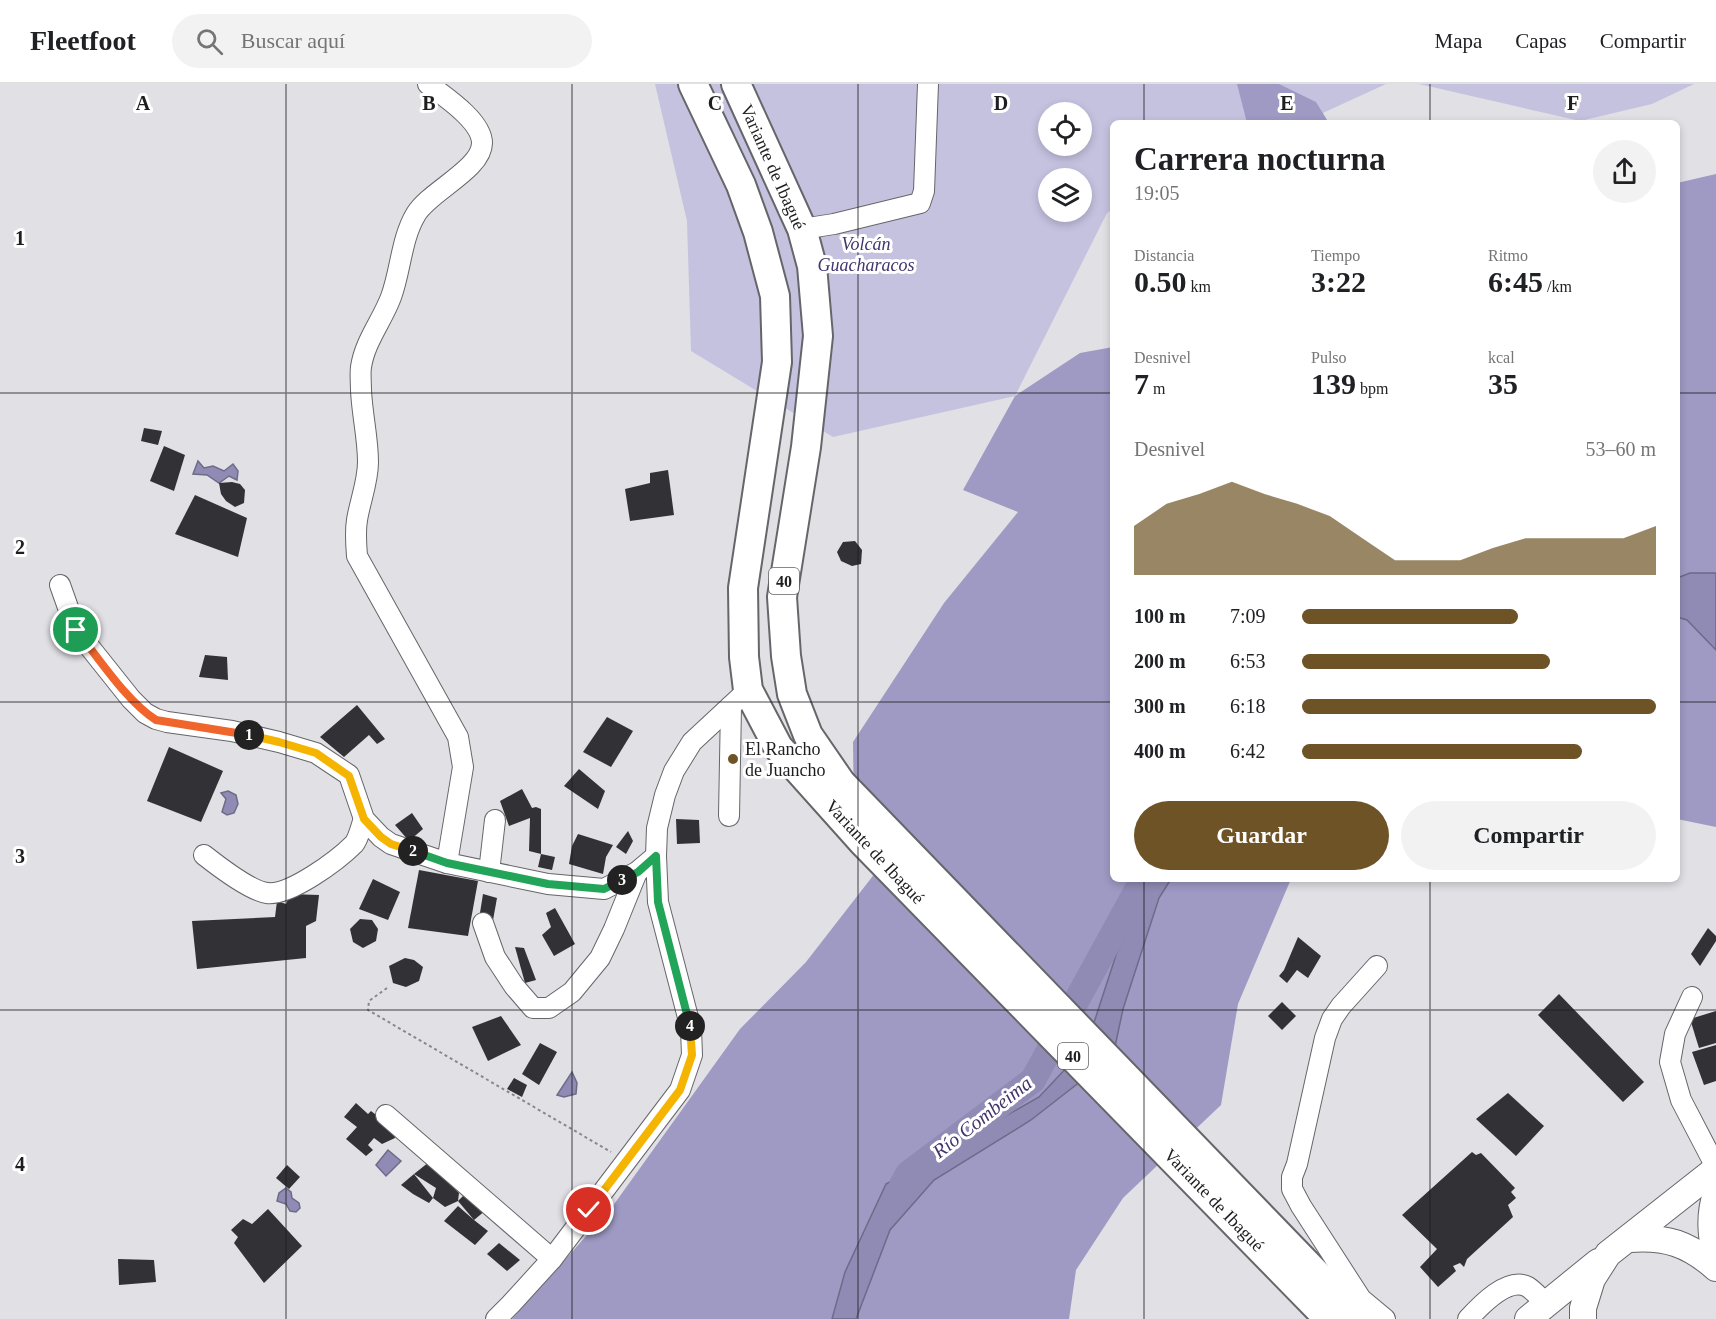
<!DOCTYPE html>
<html lang="es">
<head>
<meta charset="utf-8">
<style>
	:root { --surface:#fff; --page:#f2f2f2; --text:#202124; --muted:#757577; --line:#e0e0e0; --accent:#6d5325 }
	body { margin:0; font-family:"Times New Roman",serif; background:var(--page); color:var(--text); height:100vh; display:flex; flex-direction:column; font-size:22px; white-space:nowrap }
	* { box-sizing:border-box; margin:0 }
	p { font-size:20px; color:var(--muted) }
	.icon { flex:none; width:33px; height:33px; fill:none; stroke:currentColor; stroke-width:2; stroke-linecap:round; stroke-linejoin:round }
	.map { position:relative; flex:1; overflow:hidden }
	.drawer { position:absolute; left:1110px; top:36px; width:570px; height:762px; display:flex; flex-direction:column; background:var(--surface); border-radius:9px; box-shadow:0 3px 9px #0003 }
	.drawer>* { flex:none }
	.controls { position:absolute; left:1038px; top:18px; display:grid; gap:12px }
	.controls a { display:grid; place-items:center; width:54px; height:54px; border-radius:50%; background:var(--surface); box-shadow:0 3px 9px #0003; font-size:30px }
	.pin { position:absolute; display:grid; place-items:center; width:51px; height:51px; color:#fff; margin:-26px; border:3px solid #fff; border-radius:50%; box-shadow:0 2px 6px #0007 }
	.km { position:absolute; width:30px; height:30px; margin:-15px; border-radius:50%; background:#222; color:#fff; font-size:16px; line-height:30px; text-align:center }
	.round { display:grid; place-items:center; flex:none; width:63px; height:63px; border-radius:32px; background:var(--page) }
	.summary { display:flex; align-items:center; justify-content:space-between; height:102px; padding:0 24px }
	h1 { font-size:33px; font-weight:600; line-height:45px }
	.metrics { display:grid; grid-template-columns:repeat(3,1fr); gap:9px; height:102px; padding:6px 24px }
	.metrics div { display:grid; align-content:center }
	.metrics b { font-size:30px; font-weight:600 }
	.metrics small { font-size:16px; font-weight:400 }
	.metrics p { font-size:16px }
	.chart { height:168px; padding:12px 24px }
	.chart p { display:flex; justify-content:space-between }
	.chart svg { width:100%; height:108px; margin-top:6px; fill:var(--accent); opacity:.7 }
	.cta { display:flex; gap:12px; margin-top:auto; padding:12px 24px }
	.cta a { flex:1; height:69px; border-radius:36px; background:var(--accent); color:#fff; font-size:24px; font-weight:600; line-height:69px; text-align:center }
	.cta a+a { background:var(--page); color:var(--text) }
	ul { padding:0 24px; list-style:none; font-size:20px }
	li { display:grid; grid-template-columns:96px 72px 1fr; align-items:center; height:45px }
	li i { height:15px; border-radius:8px; background:var(--accent) }
	header { display:flex; align-items:center; gap:36px; box-sizing:border-box; height:84px; padding:0 30px; background:var(--surface); border-bottom:2px solid var(--line) }
	header strong { font-size:28px }
	nav { display:flex; gap:33px; margin-inline-start:auto; font-size:21px }
	.search { width:420px; height:54px; background:var(--page); display:flex; align-items:center; gap:15px; box-sizing:border-box; padding:0 21px; border-radius:33px; color:var(--muted); font-size:22px }
	.map>svg:first-child { display:block }
</style>
</head>
<body>
<header>
<strong>Fleetfoot</strong>
<div class="search"><svg class="icon" aria-label="search" viewBox="0 0 24 24"><circle cx="10" cy="10" r="6"/><path d="M15 15l6 6"/></svg>Buscar aquí</div>
<nav><a>Mapa</a><a>Capas</a><a>Compartir</a></nav>
</header>
<div class="map">
<svg width="1716" height="1235" viewBox="0 0 1716 1235">
	<rect width="100%" height="100%" fill="#e0e0e5"/>
	<g fill="#c5c2e0" fill-rule="evenodd">
		<path d="M655,0H1386L1301,39H1113V126L1107,129L1015,312L833,353L691,267L687,137ZM1048,28H1082V62H1048ZM1048,94H1082V128H1048Z"/>
		<polygon points="1419,0 1694,0 1652,20 1580,37"/>
	</g>
	<g fill="#9f9ac4">
		<polygon points="1237,0 1279,0 1316,18 1329,39 1247,39"/>
		<polygon points="1716,90 1716,743 1677,735 1677,99"/>
		<polygon points="1113,263 1113,795 1291,795 1238,920 1221,1021 1123,1114 1076,1186 1069,1235 512,1235 612,1123 740,945 806,878 886,775 854,730 853,658 944,519 1018,428 963,406 1015,312 1080,269"/>
	</g>
	<g fill="#908bb5" stroke="#6e6a88" stroke-width="1.5">
		<polygon points="198,377 204,384 213,382 224,387 233,380 238,387 237,396 229,392 219,399 207,391 193,390"/>
		<polygon points="1690,489 1716,489 1716,566 1687,536 1677,533 1677,494"/>
		<polygon points="228,707 236,711 238,720 234,729 227,731 222,728 226,715 221,709"/>
		<polygon points="1155,795 1171,795 1159,814 1123,925 1113,972 1031,1036 934,1096 890,1146 856,1235 832,1235 845,1188 886,1100 1039,1013 1086,963 1117,868"/>
		<polygon points="572,988 577,999 576,1010 564,1013 557,1011"/>
		<polygon points="388,1066 401,1077 386,1092 376,1081"/>
		<polygon points="286,1104 291,1108 292,1114 299,1119 300,1124 296,1128 290,1127 286,1120 277,1117 279,1109"/>
	</g>
	<g fill="none" stroke-linecap="round" stroke-linejoin="round">
		<polyline stroke="#908bb5" stroke-width="26" points="902,1101 908,1090 1033,996 1143,795"/>
	</g>
	<g fill="#323135">
		<polygon points="144,344 162,347 158,361 141,357"/>
		<polygon points="164,362 185,371 174,407 150,397"/>
		<polygon points="668,386 674,431 630,437 625,405 650,399 650,389"/>
		<polygon points="232,398 240,400 245,406 244,419 235,423 226,417 221,410 219,399"/>
		<polygon points="195,411 247,434 238,473 175,450"/>
		<polygon points="855,457 862,466 861,480 852,482 841,477 837,468 843,458"/>
		<polygon points="205,571 227,573 228,596 199,593"/>
		<polygon points="357,621 385,655 377,660 369,651 344,673 320,653"/>
		<polygon points="607,633 633,647 611,683 583,668"/>
		<polygon points="169,663 223,687 201,738 147,717"/>
		<polygon points="579,685 605,707 598,725 564,702"/>
		<polygon points="522,705 532,724 536,723 541,725 541,770 529,767 530,734 509,742 500,717"/>
		<polygon points="412,729 423,745 409,757 395,741"/>
		<polygon points="676,735 699,736 700,759 677,760"/>
		<polygon points="628,747 633,757 626,770 616,763"/>
		<polygon points="578,750 613,761 606,773 603,790 569,780 572,762"/>
		<polygon points="541,770 555,773 552,786 538,783"/>
		<polygon points="419,786 478,797 468,852 408,844"/>
		<polygon points="373,795 400,808 388,836 359,825"/>
		<polygon points="290,810 319,811 316,837 306,842 306,874 197,885 192,837 275,833 277,817 286,820"/>
		<polygon points="483,810 497,814 493,836 479,835"/>
		<polygon points="555,824 575,860 554,872 542,851 551,843 546,829"/>
		<polygon points="360,835 372,836 378,845 376,857 363,864 353,858 350,845"/>
		<polygon points="1708,844 1716,852 1716,857 1700,882 1691,870"/>
		<polygon points="1298,853 1321,872 1308,894 1297,886 1287,899 1279,892 1284,886"/>
		<polygon points="515,863 524,864 536,896 525,899"/>
		<polygon points="405,874 414,876 423,883 419,897 406,903 393,899 389,882"/>
		<polygon points="1559,910 1644,998 1623,1018 1538,931"/>
		<polygon points="1282,918 1296,932 1282,946 1268,932"/>
		<polygon points="1716,927 1716,959 1699,964 1690,935"/>
		<polygon points="501,932 521,961 488,977 472,943"/>
		<polygon points="540,959 557,968 539,1001 522,990"/>
		<polygon points="1716,961 1716,997 1704,1001 1692,968"/>
		<polygon points="514,994 527,1001 522,1013 507,1005"/>
		<polygon points="1508,1009 1544,1042 1516,1072 1476,1035"/>
		<polygon points="356,1019 368,1030 371,1027 388,1040 393,1039 395,1054 382,1060 374,1054 368,1061 373,1066 366,1072 346,1055 357,1043 344,1033"/>
		<polygon points="1472,1068 1476,1071 1481,1069 1515,1104 1511,1108 1516,1114 1508,1121 1513,1133 1467,1175 1464,1183 1460,1179 1453,1182 1456,1187 1438,1203 1420,1183 1437,1165 1402,1131"/>
		<polygon points="429,1078 459,1109 458,1117 468,1107 486,1126 474,1136 488,1147 475,1161 444,1137 458,1122 474,1136 458,1117 445,1123 433,1114 436,1104 414,1090"/>
		<polygon points="287,1081 300,1093 289,1105 276,1094"/>
		<polygon points="414,1090 433,1114 429,1119 413,1110 401,1101"/>
		<polygon points="268,1125 302,1162 264,1199 234,1159 238,1153 231,1146 243,1135 252,1140"/>
		<polygon points="499,1159 520,1176 507,1187 487,1170"/>
		<polygon points="118,1175 154,1176 156,1198 119,1201"/>
	</g>
	<g fill="none" stroke-linecap="round" stroke-linejoin="round">
		<defs>
			<g id="minor">
				<path d="M428,0C444,12 482,37 482,59C482,85 430,107 416,130C401,155 401,186 391,213C382,237 365,257 361,283C360,290 361,299 361,306C362,330 368,354 368,378C368,398 360,417 357,436C355,448 356,460 357,472L458,653L463,683L447,779"/>
				<polyline points="802,145 834,140 920,119 924,107 928,0"/>
				<polyline points="60,501 76,546 131,615 145,629 156,635 167,638 232,647 279,658 316,669 349,691 364,735 381,753 391,760 447,779 548,800 604,805 637,788 656,772"/>
				<polyline points="729,732 731,622"/>
				<path d="M204,771C218,782 251,807 267,809C290,812 338,776 354,760C359,754 361,742 364,735"/>
				<polyline points="489,788 495,736"/>
				<polyline points="483,839 495,873 514,902 533,924 549,924 572,908 600,874 614,845 637,788"/>
				<polyline points="1377,882 1341,922 1332,935 1325,954 1297,1080 1292,1093 1292,1105 1301,1122 1361,1215 1385,1235"/>
				<polyline points="1692,913 1675,950 1670,978 1681,1016 1716,1083"/>
				<polyline points="386,1031 552,1175"/>
				<polyline points="496,1235 511,1220 552,1175 680,1006 692,971 691,945 658,818 656,772 657,744 665,711 674,687 692,658 748,606"/>
				<path d="M1468,1235C1480,1222 1508,1192 1528,1203C1534,1207 1540,1214 1546,1219"/>
			</g>
			<g id="major">
				<path d="M1716,1110C1708,1134 1712,1154 1716,1179"/>
				<path d="M1629,1155C1666,1152 1689,1160 1716,1184"/>
				<polyline points="1528,1235 1598,1178"/>
				<polyline points="1583,1235 1583,1224 1592,1195 1608,1170 1716,1085"/>
			</g>
			<g id="highway">
				<polyline points="693,0 741,101 758,148 775,212 777,278 743,504 744,573 748,606 778,663 863,758 1329,1235"/>
				<polyline points="736,0 802,145 812,182 818,252 806,363 782,513 786,572 792,610 808,651 841,699 1360,1235"/>
			</g>
		</defs>
		<use href="#minor" stroke="#66656a" stroke-width="22"/>
		<use href="#major" stroke="#66656a" stroke-width="28"/>
		<use href="#highway" stroke="#66656a" stroke-width="32"/>
		<polyline stroke="#88888c" stroke-width="2" stroke-dasharray="3 3" stroke-linecap="butt" points="387,904 369,917 368,926 611,1068"/>
		<use href="#minor" stroke="#fff" stroke-width="20"/>
		<use href="#major" stroke="#fff" stroke-width="26"/>
		<use href="#highway" stroke="#fff" stroke-width="28"/>
	</g>
	<g fill="none" stroke-linecap="round" stroke-linejoin="round">
		<defs>
			<path id="split-1" d="M76,546C98,573 127,618 156,636L249,651"/>
			<polyline id="split-2" points="249,651 279,658 316,669 349,692 364,735 381,753 391,760 413,767"/>
			<polyline id="split-3" points="413,767 447,779 548,800 604,805 622,796"/>
			<polyline id="split-4" points="622,796 638,788 656,772 658,818 690,942"/>
			<polyline id="split-5" points="589,1126 680,1006 692,971 690,942"/>
		</defs>
		<use href="#split-1" stroke="#fff" stroke-width="12"/>
		<use href="#split-2" stroke="#fff" stroke-width="12"/>
		<use href="#split-3" stroke="#fff" stroke-width="12"/>
		<use href="#split-4" stroke="#fff" stroke-width="12"/>
		<use href="#split-5" stroke="#fff" stroke-width="12"/>
		<use href="#split-1" stroke="#f0652b" stroke-width="8"/>
		<use href="#split-2" stroke="#f5b400" stroke-width="8"/>
		<use href="#split-3" stroke="#22a559" stroke-width="8"/>
		<use href="#split-4" stroke="#22a559" stroke-width="8"/>
		<use href="#split-5" stroke="#f5b400" stroke-width="8"/>
	</g>
	<path fill="none" stroke="#1e1e20" stroke-width="1.5" stroke-opacity="0.55" d="M286,0V1235M572,0V1235M858,0V1235M1144,0V39M1430,0V39M0,309H1113M1677,309H1716M0,618H1113M1677,618H1716M1144,795V1235M1430,795V1235M0,926H1716"/>
	<circle fill="#6d5325" stroke="#fff" stroke-width="2" cx="733" cy="675" r="6"/>
	<g text-anchor="middle" dominant-baseline="central" stroke-width="6" stroke-linejoin="round" paint-order="stroke">
		<g fill="#fff" stroke="#626263" stroke-width="1.5">
			<rect x="769" y="484" width="30" height="26" rx="4.5"/>
			<rect x="1058" y="959" width="30" height="26" rx="4.5"/>
		</g>
		<g font-size="16" font-weight="bold" fill="#1e1e20">
			<text x="784" y="497">40</text>
			<text x="1073" y="972">40</text>
		</g>
		<g font-size="18" fill="#1e1e20" stroke="#fff">
			<text transform="translate(773 83) rotate(66)">Variante de Ibagué</text>
			<text transform="translate(875 768) rotate(47)">Variante de Ibagué</text>
			<text transform="translate(1214 1116) rotate(46)">Variante de Ibagué</text>
		</g>
		<g font-size="18" font-style="italic" fill="#40356c" stroke="#fff">
			<text x="866" y="160">Volcán<tspan x="866" dy="21">Guacharacos</tspan></text>
		</g>
		<g font-size="18" fill="#1e1e20" stroke="#fff" text-anchor="start">
			<text x="745" y="665">El Rancho<tspan x="745" dy="21">de Juancho</tspan></text>
		</g>
		<g font-size="20" font-style="italic" fill="#40346b" stroke="#fff">
			<text transform="translate(982 1033) rotate(-38)">Río Combeima</text>
		</g>
	</g>
	<g font-size="20" text-anchor="middle" font-weight="bold" fill="#1e1e20" stroke="#fff" stroke-width="6" stroke-linejoin="round" paint-order="stroke">
		<text x="143" y="26">A</text>
		<text x="429" y="26">B</text>
		<text x="715" y="26">C</text>
		<text x="1001" y="26">D</text>
		<text x="1287" y="26">E</text>
		<text x="1573" y="26">F</text>
		<text x="20" y="161">1</text>
		<text x="20" y="470">2</text>
		<text x="20" y="779">3</text>
		<text x="20" y="1087">4</text>
	</g>
</svg>
<div class="controls">
<a><svg class="icon" aria-label="locate" viewBox="0 0 24 24"><circle cx="12" cy="12" r="6"/><path d="M12 2v4M12 18v4M2 12h4M18 12h4"/></svg></a>
<a><svg class="icon" aria-label="layers" viewBox="0 0 24 24"><path d="M12 4l9 5-9 5-9-5zM3 14l9 5 9-5"/></svg></a>
</div>
<div class="pin" style="left:76px;top:546px;background:#1e9e55"><svg class="icon" aria-label="arrive" viewBox="0 0 24 24"><path d="M6 21V4h12l-3 4 3 4H6"/></svg></div>
<div class="pin" style="left:589px;top:1126px;background:#d93025"><svg class="icon" aria-label="check" viewBox="0 0 24 24"><path d="M5 12l5 5 9-10"/></svg></div>
<b class="km" style="left:249px;top:651px">1</b>
<b class="km" style="left:413px;top:767px">2</b>
<b class="km" style="left:622px;top:796px">3</b>
<b class="km" style="left:690px;top:942px">4</b>
<section class="drawer">
<div class="summary"><div><h1>Carrera nocturna</h1><p>19:05</p></div><a class="round"><svg class="icon" aria-label="share" viewBox="0 0 24 24"><path d="M12 15V3M7 8l5-5 5 5M5 13v7h14v-7"/></svg></a></div>
<div class="metrics">
<div><p>Distancia</p><b>0.50<small> km</small></b></div>
<div><p>Tiempo</p><b>3:22</b></div>
<div><p>Ritmo</p><b>6:45<small> /km</small></b></div>
</div>
<div class="metrics">
<div><p>Desnivel</p><b>7<small> m</small></b></div>
<div><p>Pulso</p><b>139<small> bpm</small></b></div>
<div><p>kcal</p><b>35</b></div>
</div>
<div class="chart"><p><span>Desnivel</span>53–60 m</p>
<svg viewBox="0 0 160 44" preserveAspectRatio="none"><path d="M0 44V24L10 15L20 11L30 6L40 11L50 15L60 20L70 29L80 38L90 38L100 38L110 33L120 29L130 29L140 29L150 29L160 24V44z"/></svg>
</div>
<ul>
<li><b>100 m</b>7:09<i style="width:61%"></i></li>
<li><b>200 m</b>6:53<i style="width:70%"></i></li>
<li><b>300 m</b>6:18<i style="width:100%"></i></li>
<li><b>400 m</b>6:42<i style="width:79%"></i></li>
</ul>
<div class="cta"><a>Guardar</a><a>Compartir</a></div>
</section>
</div>
</body>
</html>
